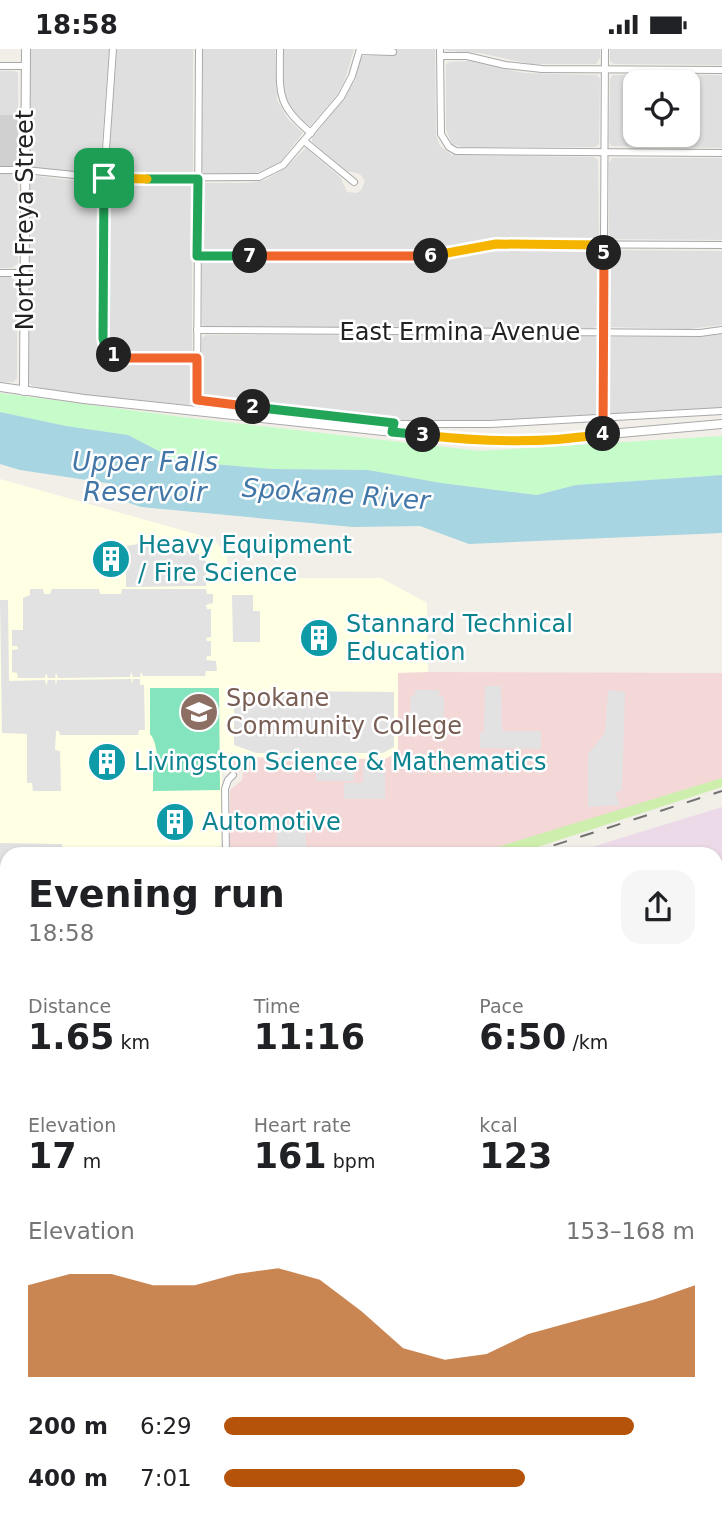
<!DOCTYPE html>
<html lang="en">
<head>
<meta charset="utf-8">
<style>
	:root { --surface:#fff; --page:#f6f6f6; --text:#202124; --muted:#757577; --accent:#b45309 }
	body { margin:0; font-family:"DejaVu Sans",sans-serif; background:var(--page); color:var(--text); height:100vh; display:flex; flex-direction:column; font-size:26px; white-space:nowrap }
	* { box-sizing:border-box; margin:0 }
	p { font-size:23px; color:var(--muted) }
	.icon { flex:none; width:38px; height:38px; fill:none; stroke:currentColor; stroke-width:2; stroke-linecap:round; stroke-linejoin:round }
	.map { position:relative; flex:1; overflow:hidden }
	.panel { position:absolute; left:0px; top:798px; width:723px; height:674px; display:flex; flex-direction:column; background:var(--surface); border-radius:21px 21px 0 0; box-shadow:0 2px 5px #0004 }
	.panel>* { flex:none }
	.controls { position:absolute; left:623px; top:21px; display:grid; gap:14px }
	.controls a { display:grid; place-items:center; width:77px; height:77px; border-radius:14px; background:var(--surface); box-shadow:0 2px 5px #0004; font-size:35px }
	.pin { position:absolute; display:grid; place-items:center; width:60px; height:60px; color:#fff; margin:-30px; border-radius:14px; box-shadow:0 4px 10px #0006 }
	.km { position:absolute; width:35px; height:35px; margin:-18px; border-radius:50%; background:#222; color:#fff; font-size:19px; line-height:35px; text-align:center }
	.round { display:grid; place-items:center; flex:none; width:74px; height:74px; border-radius:21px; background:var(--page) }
	.summary { display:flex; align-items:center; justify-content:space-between; height:119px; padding:0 28px }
	h1 { font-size:38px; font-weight:800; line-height:52px }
	.metrics { display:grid; grid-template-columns:repeat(3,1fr); gap:10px; height:119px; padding:7px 28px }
	.metrics div { display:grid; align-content:center }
	.metrics b { font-size:35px; font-weight:800 }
	.metrics small { font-size:19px; font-weight:400 }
	.metrics p { font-size:19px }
	.chart { height:196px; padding:14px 28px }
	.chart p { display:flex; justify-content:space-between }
	.chart svg { width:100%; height:126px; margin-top:7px; fill:var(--accent); opacity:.7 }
	ul { padding:0 28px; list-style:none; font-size:23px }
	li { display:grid; grid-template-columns:112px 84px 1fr; align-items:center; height:52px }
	li i { height:18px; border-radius:9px; background:var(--accent) }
	.status { display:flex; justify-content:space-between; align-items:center; height:49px; padding:0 35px; background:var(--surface); direction:ltr }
	.status svg { height:19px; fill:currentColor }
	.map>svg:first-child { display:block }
</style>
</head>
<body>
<div class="status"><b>18:58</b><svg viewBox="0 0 49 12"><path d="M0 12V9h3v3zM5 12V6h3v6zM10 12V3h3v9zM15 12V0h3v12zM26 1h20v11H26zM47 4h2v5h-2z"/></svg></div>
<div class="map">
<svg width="722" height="1471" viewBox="0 0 722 1471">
	<rect width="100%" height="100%" fill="#f2efe8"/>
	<g fill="#e0dfdf" fill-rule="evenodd">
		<polygon points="31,0 109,0 100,121 97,124 34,119 30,115"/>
		<polygon points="117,0 193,0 193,121 189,126 112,125 108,121"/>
		<polygon points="203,0 275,0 277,51 288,70 303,84 281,112 272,118 253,125 204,125 202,122"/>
		<polygon points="284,0 354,0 344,33 337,46 310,77 297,68 286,51 283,41"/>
		<polygon points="378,0 435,0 436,86 440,97 452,106 594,108 598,111 599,188 594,191 484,191 434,202 413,204 205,203 203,201 202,137 206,134 248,134 265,131 284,120 306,99 340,128 347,143 357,144 361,141 365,132 360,125 347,122 312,93 312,89 342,52 355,31 362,7 395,6 395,0"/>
		<polygon points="444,0 600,0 600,9 596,15 530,15 480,4 448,2"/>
		<polygon points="610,0 722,0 722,16 614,15 610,12"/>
		<polygon points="470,12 524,24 597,26 600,30 599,95 595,98 462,98 452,95 446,81 446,16 449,13"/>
		<polygon points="0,22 14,22 18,24 18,66 0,66"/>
		<path d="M613,26H722V99L611,97L609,93L610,30ZM635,33H688V86H635Z"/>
		<polygon points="612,109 722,109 722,191 612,190 609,185 609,114"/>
		<polygon points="0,125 15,125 18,129 18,214 12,219 0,219"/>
		<polygon points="37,127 99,135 100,297 108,309 116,312 190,315 191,352 188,356 71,345 33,337 29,334 30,132"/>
		<polygon points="111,134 192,136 192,301 188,305 124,305 112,301 109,297 107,292 107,138"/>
		<polygon points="497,200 599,203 598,277 593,279 206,278 202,275 202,215 204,212 423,212"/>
		<polygon points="614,201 722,202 722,276 688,280 610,278 608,273 609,205"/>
		<polygon points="0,228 11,228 17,234 17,329 13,333 0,333"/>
		<polygon points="722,285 722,359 612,365 607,362 607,292 610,288 697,288"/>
		<polygon points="206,286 594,287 600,292 600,361 594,366 491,372 397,372 204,350 201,345 202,289"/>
	</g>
	<g fill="#f3d8d7">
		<polygon points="398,623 722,624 722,729 480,805 230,805 230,741 242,731 243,724 238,717 230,716 230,708 385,710"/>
		<polygon points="4,1155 7,1156 7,1269 0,1276 0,1157"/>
	</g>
	<g fill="#ecdae9">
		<polygon points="722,758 722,890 716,890 716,805 569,805"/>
		<polygon points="716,995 722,995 722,1471 26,1471 26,1465 716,1465"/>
		<polygon points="7,1039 7,1139 0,1142 0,1042"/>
		<polygon points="0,1351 7,1357 7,1425 0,1425"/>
	</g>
	<polygon fill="#ffffe4" points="0,430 206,488 215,492 222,500 227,509 229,529 381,529 427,554 428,623 398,624 398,703 385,710 230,708 230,716 222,724 221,805 7,805 7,887 0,887"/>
	<polygon fill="#d0d0d0" points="0,66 18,66 18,111 14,117 0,117"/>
	<polygon fill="#ceeead" points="722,729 722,738 516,805 475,805"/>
	<polygon fill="#c5fcc9" points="0,344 182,368 480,402 722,387 722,426 576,436 537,446 441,434 368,421 272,420 178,412 128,386 66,377 0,363"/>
	<path fill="#83e4bd" d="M150,639H219L220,741L153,742V712L157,709C157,702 155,690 150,685Z"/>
	<g fill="#e2e2e2">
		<polygon points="151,493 206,507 206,537 126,538 126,497"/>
		<polygon points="30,540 43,540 44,545 50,545 52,540 99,540 100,545 121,545 122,540 206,540 207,545 213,545 213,554 206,556 207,560 211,560 211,588 206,589 207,592 211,592 211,607 207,607 206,611 216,612 217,622 206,622 205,627 143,627 141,623 140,628 133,628 131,623 130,628 58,629 56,624 55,629 48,629 46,624 45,629 18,629 17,624 12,623 12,601 18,600 17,597 12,597 12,581 23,581 23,549 30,546"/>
		<polygon points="232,546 253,546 253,562 260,562 260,593 233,593"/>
		<polygon points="0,551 8,551 9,632 45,631 46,637 48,631 55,631 56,636 57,631 131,630 132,635 133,630 140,630 140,636 144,636 145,681 139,681 138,686 60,686 59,682 56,682 55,701 60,702 61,742 33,742 32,734 27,734 27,685 2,684"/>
		<polygon points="485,637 501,637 502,682 541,682 541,700 480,699 480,684 484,683"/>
		<polygon points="415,641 439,641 439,647 444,648 444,669 440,669 435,680 415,680 415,672 410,671 411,647 415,646"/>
		<polygon points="608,641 625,643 622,741 615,744 620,756 588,758 588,705 605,684"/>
		<polygon points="282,642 394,643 394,698 383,704 256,704 234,696 234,646 270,648"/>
		<rect x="316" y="717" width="38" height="15"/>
		<polygon points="363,717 385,717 385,750 344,750 344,734 363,734"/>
		<rect x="277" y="780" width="29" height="25"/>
		<polygon points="0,794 62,795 62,805 7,805 7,885 0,885"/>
		<polygon points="133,1465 232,1465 211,1471 112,1471"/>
	</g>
	<polygon fill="#a7d5e1" points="0,363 66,377 128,386 178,412 272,420 368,421 441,434 537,446 576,436 722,426 722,484 469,495 420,477 353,478 141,458 121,451 113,435 20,421 0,415"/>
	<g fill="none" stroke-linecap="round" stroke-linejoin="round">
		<defs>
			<g id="minor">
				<path d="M113,0L104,129L103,289C104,294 105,299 110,303C123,315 178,309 197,309"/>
				<path d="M280,0C280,43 275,55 311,84"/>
				<polyline points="440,0 441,85 449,98 456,102 722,104"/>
				<polyline points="360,2 393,3"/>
				<polyline points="441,7 467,7 505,16 542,20 722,21"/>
				<polyline points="0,17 26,17"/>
				<polyline points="304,92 354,133"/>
				<polyline points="0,121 25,121 104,129 259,128 283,116 341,48 352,27 360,0"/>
				<polyline points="197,207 416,208 496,195 722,196"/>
				<polyline points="0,224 25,224"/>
				<polyline points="197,281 700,284 722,281"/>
				<polyline points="197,351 394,375 490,375 722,362"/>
				<polyline points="197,353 199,0"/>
				<polyline points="603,386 605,0"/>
				<polyline points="226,805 225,740 228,731 233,726"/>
				<polyline points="716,1168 722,1168"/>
				<polyline points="0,1286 7,1281"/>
			</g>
			<g id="tertiary">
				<polyline points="0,338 84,350 487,393 541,391 722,375"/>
				<polyline points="24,342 26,0"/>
			</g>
			<g id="primary">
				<polyline points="0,890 7,890"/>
				<polyline points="716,896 722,896"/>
				<polyline points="0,900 7,900"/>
				<polyline points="716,988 722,988"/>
				<polyline points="0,1150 7,1146"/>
				<polyline points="0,1299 7,1311"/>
				<polyline points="0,1321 7,1339"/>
				<polyline points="15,1465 15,1471"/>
				<polyline points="23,1471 23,1465"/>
			</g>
		</defs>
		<use href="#minor" stroke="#a9a9a9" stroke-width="8"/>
		<use href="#tertiary" stroke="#a9a9a9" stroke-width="10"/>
		<use href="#primary" stroke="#9f6800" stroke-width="11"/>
		<use href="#minor" stroke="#fff" stroke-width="6"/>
		<use href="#tertiary" stroke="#fff" stroke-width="8"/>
		<use href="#primary" stroke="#ffd5a0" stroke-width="10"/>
		<g stroke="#707070" stroke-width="2" stroke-dasharray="14 14" stroke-linecap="butt">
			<polyline points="527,805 722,742"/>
			<polyline points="0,973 7,971"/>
			<polyline points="716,1361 722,1359"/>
			<polyline points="359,1471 380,1465"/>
		</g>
	</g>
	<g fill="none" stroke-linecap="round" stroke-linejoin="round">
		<defs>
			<polyline id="split-1" points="104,129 103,289 105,298 114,306"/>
			<polyline id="split-2" points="114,306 125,309 197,309 197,351 253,358"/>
			<polyline id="split-3" points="253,358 394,374 392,383 423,386"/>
			<path id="split-4" d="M423,386C483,393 544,395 603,385"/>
			<polyline id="split-5" points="603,385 604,204"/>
			<polyline id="split-6" points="431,207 496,195 604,196 604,204"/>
			<polyline id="split-7" points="250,207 431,207"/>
			<polyline id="split-8" points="147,130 198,130 197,207 250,207"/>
			<polyline id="split-9" points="104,129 147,130"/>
		</defs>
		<use href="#split-1" stroke="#fff" stroke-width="14"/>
		<use href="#split-2" stroke="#fff" stroke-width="14"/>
		<use href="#split-3" stroke="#fff" stroke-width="14"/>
		<use href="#split-4" stroke="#fff" stroke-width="14"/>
		<use href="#split-5" stroke="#fff" stroke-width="14"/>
		<use href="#split-6" stroke="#fff" stroke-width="14"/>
		<use href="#split-7" stroke="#fff" stroke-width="14"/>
		<use href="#split-8" stroke="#fff" stroke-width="14"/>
		<use href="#split-9" stroke="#fff" stroke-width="14"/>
		<use href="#split-1" stroke="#22a559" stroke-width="9"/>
		<use href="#split-2" stroke="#f0652b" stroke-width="9"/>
		<use href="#split-3" stroke="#22a559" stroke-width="9"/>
		<use href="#split-4" stroke="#f5b400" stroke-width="9"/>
		<use href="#split-5" stroke="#f0652b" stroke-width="9"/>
		<use href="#split-6" stroke="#f5b400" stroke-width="9"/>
		<use href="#split-7" stroke="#f0652b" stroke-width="9"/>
		<use href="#split-8" stroke="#22a559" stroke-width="9"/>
		<use href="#split-9" stroke="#f5b400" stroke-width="9"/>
	</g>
	<defs>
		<symbol id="building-disc" viewBox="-11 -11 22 22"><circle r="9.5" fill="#0f9aa8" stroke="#fff"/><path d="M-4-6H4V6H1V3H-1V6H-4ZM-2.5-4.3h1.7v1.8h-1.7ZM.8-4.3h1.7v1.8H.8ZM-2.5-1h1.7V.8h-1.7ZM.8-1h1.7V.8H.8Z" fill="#fff"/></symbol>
		<symbol id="university-disc" viewBox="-11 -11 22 22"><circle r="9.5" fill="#8d6e63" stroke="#fff"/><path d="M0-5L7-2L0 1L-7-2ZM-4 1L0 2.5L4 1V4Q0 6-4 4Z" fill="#fff"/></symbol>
	</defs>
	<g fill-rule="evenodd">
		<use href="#building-disc" x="89" y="488" width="44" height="44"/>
		<use href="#building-disc" x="297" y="567" width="44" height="44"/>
		<use href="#university-disc" x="177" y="641" width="44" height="44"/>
		<use href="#building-disc" x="85" y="691" width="44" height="44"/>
		<use href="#building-disc" x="153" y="751" width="44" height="44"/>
	</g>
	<g text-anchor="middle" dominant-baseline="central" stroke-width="5" stroke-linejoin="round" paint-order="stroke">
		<g font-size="24" fill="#222" stroke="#fff">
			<text transform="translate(25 171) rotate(-90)">North Freya Street</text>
			<text x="460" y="283">East Ermina Avenue</text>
		</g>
		<g font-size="24" fill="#0d838f" stroke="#fff" text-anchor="start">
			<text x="138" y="496">Heavy Equipment<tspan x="138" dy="28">/ Fire Science</tspan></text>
			<text x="346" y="575">Stannard Technical<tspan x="346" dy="28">Education</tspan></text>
			<text x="134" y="713">Livingston Science &amp; Mathematics</text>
			<text x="202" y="773">Automotive</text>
		</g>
		<g font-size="24" fill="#785e54" stroke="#fff" text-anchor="start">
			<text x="226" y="649">Spokane<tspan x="226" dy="28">Community College</tspan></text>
		</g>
		<g font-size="26" font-style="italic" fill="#4276a7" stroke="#fff">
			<text x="145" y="413">Upper Falls<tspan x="145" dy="30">Reservoir</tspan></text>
			<text transform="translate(336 445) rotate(4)">Spokane River</text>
		</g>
	</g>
</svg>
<div class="controls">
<a><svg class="icon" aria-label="locate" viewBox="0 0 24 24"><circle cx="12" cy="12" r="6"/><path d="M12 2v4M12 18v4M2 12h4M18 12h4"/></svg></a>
</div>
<div class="pin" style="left:104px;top:129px;background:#1e9e55"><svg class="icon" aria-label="arrive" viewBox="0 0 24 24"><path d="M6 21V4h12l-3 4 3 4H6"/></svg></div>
<b class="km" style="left:114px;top:306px">1</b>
<b class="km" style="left:253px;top:358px">2</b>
<b class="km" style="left:423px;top:386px">3</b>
<b class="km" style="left:603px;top:385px">4</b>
<b class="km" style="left:604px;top:204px">5</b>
<b class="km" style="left:431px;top:207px">6</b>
<b class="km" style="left:250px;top:207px">7</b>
<section class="panel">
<div class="summary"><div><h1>Evening run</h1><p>18:58</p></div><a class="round"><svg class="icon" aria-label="share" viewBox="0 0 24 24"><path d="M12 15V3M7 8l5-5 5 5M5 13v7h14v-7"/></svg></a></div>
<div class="metrics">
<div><p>Distance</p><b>1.65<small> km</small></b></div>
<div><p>Time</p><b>11:16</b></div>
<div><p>Pace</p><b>6:50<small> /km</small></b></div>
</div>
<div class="metrics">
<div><p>Elevation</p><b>17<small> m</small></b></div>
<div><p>Heart rate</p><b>161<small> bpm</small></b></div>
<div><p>kcal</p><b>123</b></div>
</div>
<div class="chart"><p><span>Elevation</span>153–168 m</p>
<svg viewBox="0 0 160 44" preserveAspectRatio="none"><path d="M0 44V12L10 8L20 8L30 12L40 12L50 8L60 6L70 10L80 21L90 34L100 38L110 36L120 29L130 25L140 21L150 17L160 12V44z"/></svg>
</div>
<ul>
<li><b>200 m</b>6:29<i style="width:87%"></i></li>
<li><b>400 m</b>7:01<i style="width:64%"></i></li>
</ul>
</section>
</div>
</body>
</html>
